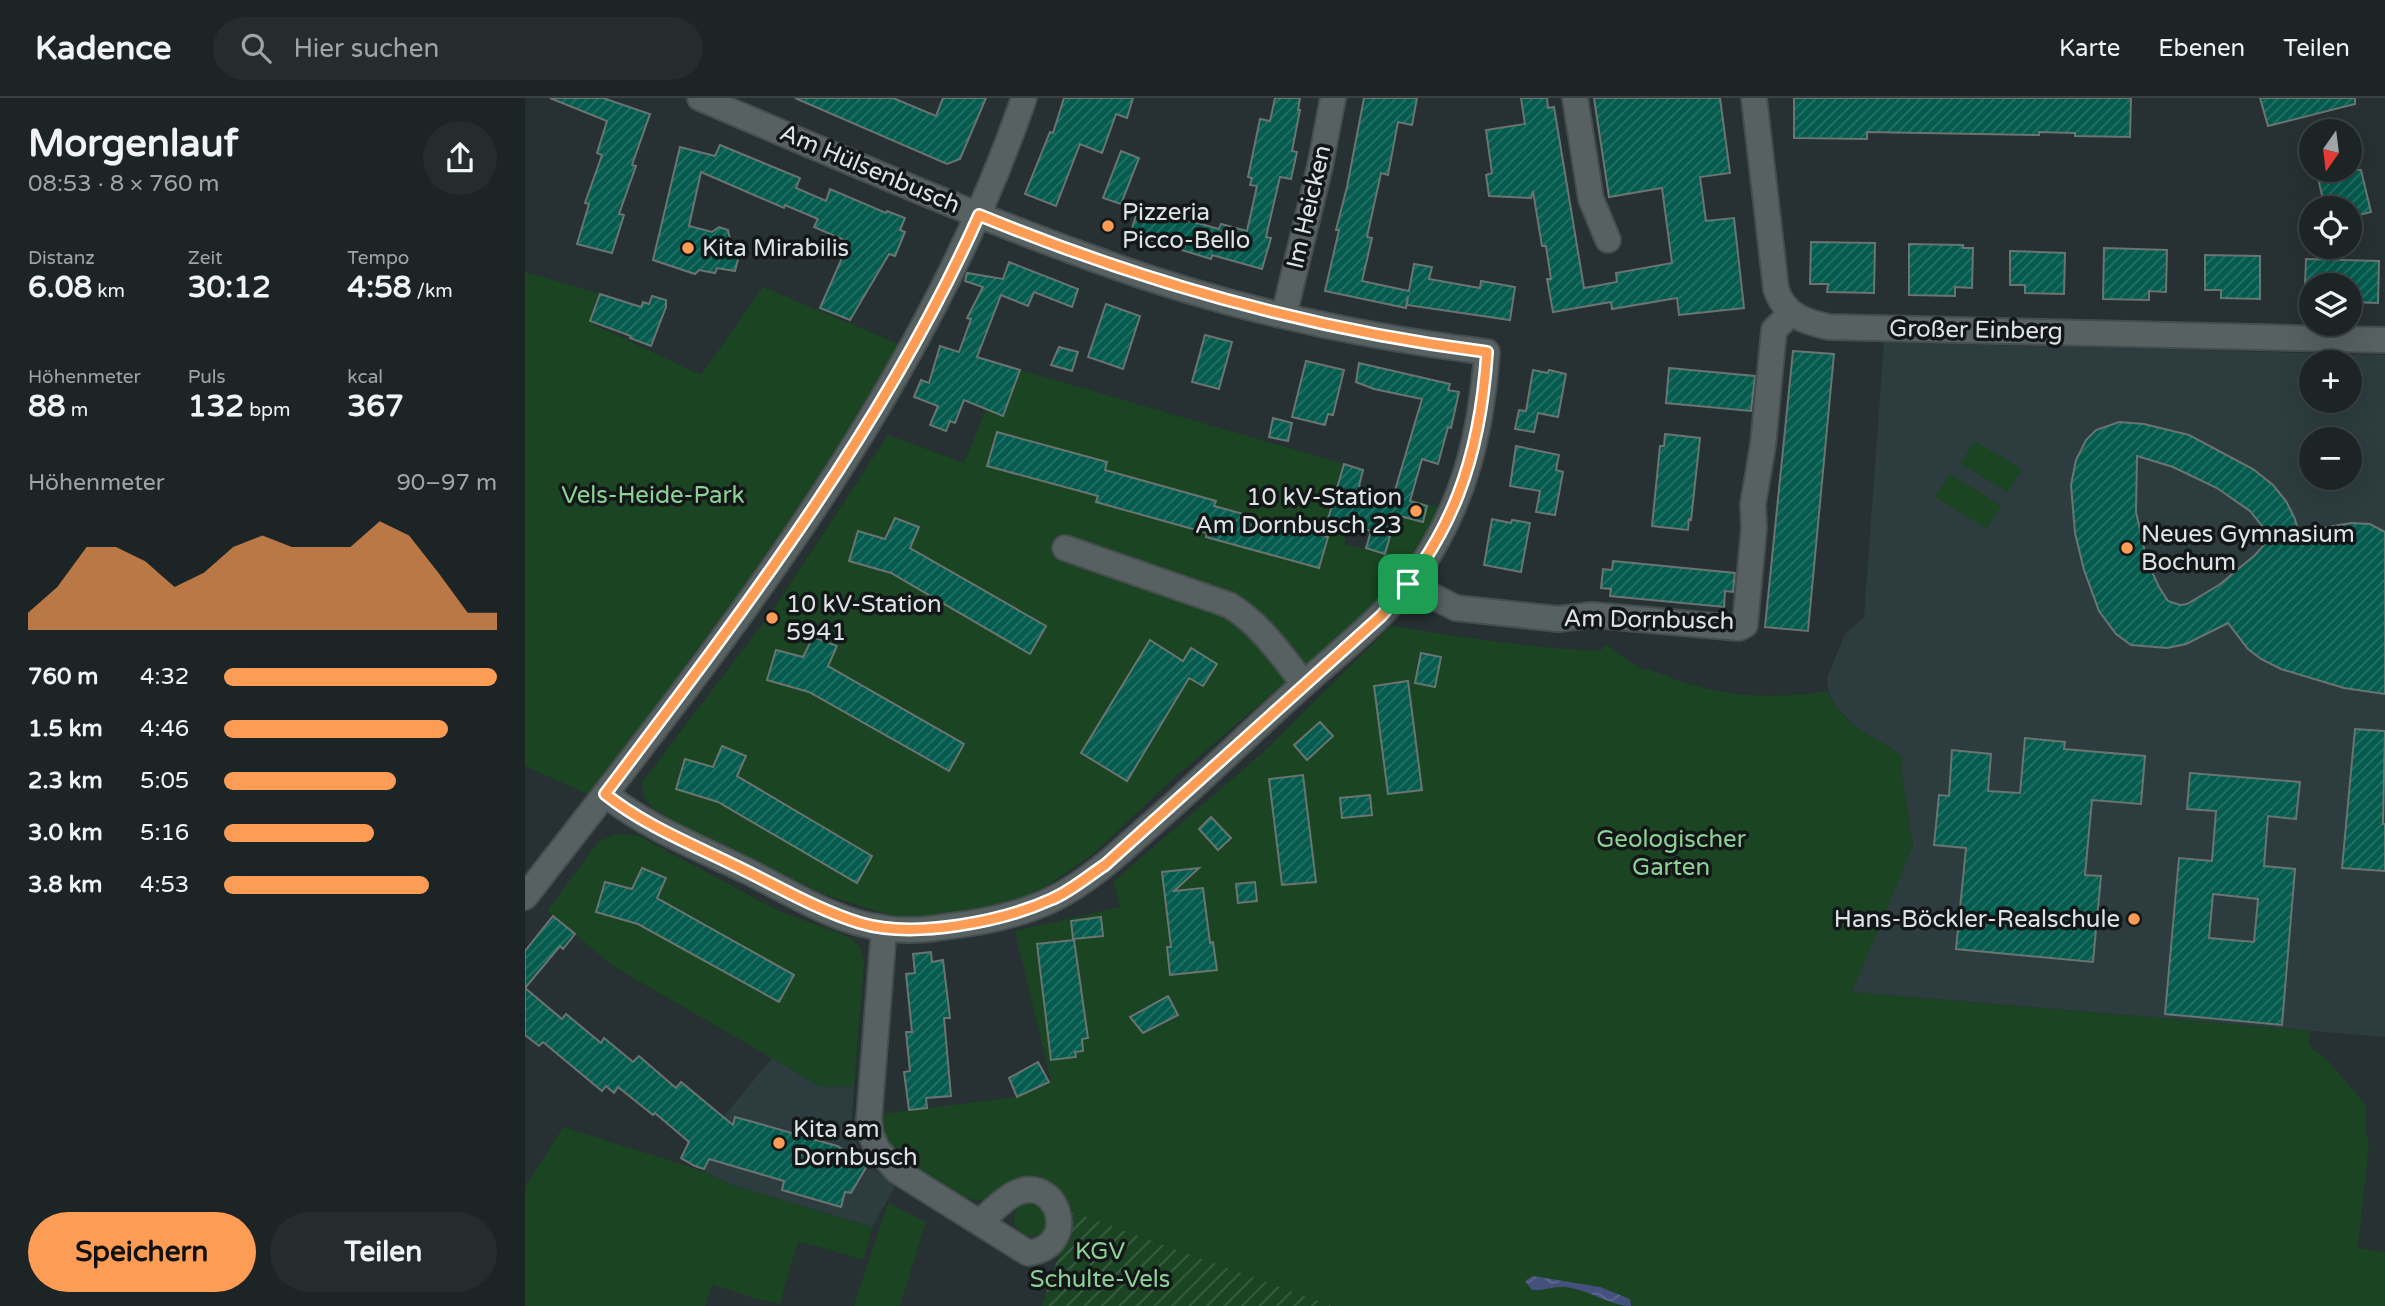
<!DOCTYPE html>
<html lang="de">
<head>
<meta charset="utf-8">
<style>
	:root { --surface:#1d2426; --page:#252c2e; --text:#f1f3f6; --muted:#a0a4a7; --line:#3b4143; --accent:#fd9c55 }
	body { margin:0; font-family:"Varela Round",sans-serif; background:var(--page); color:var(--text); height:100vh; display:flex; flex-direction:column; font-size:26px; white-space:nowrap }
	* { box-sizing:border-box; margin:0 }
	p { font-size:23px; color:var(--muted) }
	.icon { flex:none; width:38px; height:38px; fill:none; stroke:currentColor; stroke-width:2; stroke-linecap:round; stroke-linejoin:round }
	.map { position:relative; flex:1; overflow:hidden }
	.side { display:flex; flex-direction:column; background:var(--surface); width:525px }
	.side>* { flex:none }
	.needle { width:46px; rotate:194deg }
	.controls { position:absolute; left:1774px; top:21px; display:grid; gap:14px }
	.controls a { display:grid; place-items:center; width:63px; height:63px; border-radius:50%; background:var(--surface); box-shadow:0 7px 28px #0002,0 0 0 2px var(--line); font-size:35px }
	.pin { position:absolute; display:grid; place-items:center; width:60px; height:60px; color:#fff; margin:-30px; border-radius:14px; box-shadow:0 4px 10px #0006 }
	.round { display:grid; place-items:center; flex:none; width:74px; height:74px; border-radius:37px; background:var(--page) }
	.summary { display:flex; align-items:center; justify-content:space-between; height:119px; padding:0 28px }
	h1 { font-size:38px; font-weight:800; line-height:52px }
	.metrics { display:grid; grid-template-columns:repeat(3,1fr); gap:10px; height:119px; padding:7px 28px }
	.metrics div { display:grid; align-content:center }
	.metrics b { font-size:30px; font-weight:800 }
	.metrics small { font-size:19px; font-weight:400 }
	.metrics p { font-size:19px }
	.chart { height:196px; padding:14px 28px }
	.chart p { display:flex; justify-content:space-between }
	.chart svg { width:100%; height:126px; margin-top:7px; fill:var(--accent); opacity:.7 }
	.primary-button { display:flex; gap:14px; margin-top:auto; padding:14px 28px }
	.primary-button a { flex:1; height:80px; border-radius:42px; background:var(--accent); color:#111; font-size:28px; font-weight:800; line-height:80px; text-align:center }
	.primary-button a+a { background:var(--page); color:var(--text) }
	ul { padding:0 28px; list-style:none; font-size:23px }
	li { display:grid; grid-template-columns:112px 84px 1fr; align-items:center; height:52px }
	li i { height:18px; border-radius:9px; background:var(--accent) }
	header { display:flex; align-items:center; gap:42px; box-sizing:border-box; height:98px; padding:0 35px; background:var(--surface); border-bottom:2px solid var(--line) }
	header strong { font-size:33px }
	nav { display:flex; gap:38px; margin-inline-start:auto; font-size:24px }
	.search { width:490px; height:63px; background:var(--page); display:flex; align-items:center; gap:18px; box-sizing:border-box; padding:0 24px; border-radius:38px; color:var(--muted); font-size:26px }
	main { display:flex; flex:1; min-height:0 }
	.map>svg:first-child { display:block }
</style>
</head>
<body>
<header>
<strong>Kadence</strong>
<div class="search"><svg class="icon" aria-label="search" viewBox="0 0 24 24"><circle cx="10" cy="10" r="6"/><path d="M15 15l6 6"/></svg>Hier suchen</div>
<nav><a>Karte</a><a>Ebenen</a><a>Teilen</a></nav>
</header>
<main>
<section class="side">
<div class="summary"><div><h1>Morgenlauf</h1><p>08:53 · 8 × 760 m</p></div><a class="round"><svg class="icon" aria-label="share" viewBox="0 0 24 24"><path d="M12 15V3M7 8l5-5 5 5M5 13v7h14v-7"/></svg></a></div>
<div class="metrics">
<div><p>Distanz</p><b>6.08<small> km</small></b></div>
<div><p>Zeit</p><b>30:12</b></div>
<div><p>Tempo</p><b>4:58<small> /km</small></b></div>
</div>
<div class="metrics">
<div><p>Höhenmeter</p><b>88<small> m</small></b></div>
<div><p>Puls</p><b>132<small> bpm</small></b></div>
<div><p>kcal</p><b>367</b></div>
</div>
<div class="chart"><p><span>Höhenmeter</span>90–97 m</p>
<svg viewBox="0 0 160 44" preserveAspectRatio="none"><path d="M0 44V38L10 29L20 15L30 15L40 20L50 29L60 24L70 15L80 11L90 15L100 15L110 15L120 6L130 11L140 24L150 38L160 38V44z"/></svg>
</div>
<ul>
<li><b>760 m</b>4:32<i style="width:100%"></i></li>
<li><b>1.5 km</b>4:46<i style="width:82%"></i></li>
<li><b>2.3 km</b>5:05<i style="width:63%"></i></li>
<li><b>3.0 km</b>5:16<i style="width:55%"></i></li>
<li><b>3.8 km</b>4:53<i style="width:75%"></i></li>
</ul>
<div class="primary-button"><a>Speichern</a><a>Teilen</a></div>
</section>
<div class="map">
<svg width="1860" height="1208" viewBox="0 0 1860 1208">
	<defs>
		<pattern id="garden-furrows" width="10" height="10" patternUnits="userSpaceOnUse" patternTransform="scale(1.75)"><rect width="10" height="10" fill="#1b4423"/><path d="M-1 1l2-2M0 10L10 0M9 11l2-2" fill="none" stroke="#3c5f43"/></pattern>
		<pattern id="water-waves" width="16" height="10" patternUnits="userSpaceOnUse" patternTransform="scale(1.75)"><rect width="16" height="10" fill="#44507d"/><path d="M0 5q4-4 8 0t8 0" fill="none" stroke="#5f698f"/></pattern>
		<pattern id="building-hatch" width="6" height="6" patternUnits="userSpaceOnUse" patternTransform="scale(1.75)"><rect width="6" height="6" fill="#045b4e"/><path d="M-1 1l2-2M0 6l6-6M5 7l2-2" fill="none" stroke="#287267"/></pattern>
	</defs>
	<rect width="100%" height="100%" fill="#273032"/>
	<g fill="#2c3c3f" fill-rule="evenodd">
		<path d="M1359,244L1860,257V939L1326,894L1388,747L1376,671L1378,659L1333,631L1322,621L1310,607L1303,593L1302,580L1320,536L1339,519ZM1787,264H1825V303H1787ZM1787,341H1825V380H1787Z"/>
		<polygon points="247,960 296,989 329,988 327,1019 331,1043 343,1066 370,1089 347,1129 207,1087 178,1073 187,1055 174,1048"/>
	</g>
	<g fill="#1b4423">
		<polygon points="0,174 73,195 64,224 176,277 238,189 374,246 303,365 226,478 65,697 0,668"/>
		<polygon points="495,272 819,366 803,421 823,427 819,446 860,456 876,398 916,410 881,470 845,511 642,686 567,757 509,797 453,813 400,820 361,816 300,797 180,741 128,711 119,698 117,684 246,515 363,337 439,365 461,311 479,318"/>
		<polygon points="1449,343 1497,371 1483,394 1436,366"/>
		<polygon points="1424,376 1476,407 1462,431 1410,399"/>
		<path d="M866,528C935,539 1004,550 1075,553L1080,546L1117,572L1124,571C1139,577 1155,584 1171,588C1213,600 1260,600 1303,593C1322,635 1348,634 1378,659L1376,672L1388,748L1327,894L1786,933L1783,946L1805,965L1840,1006V1033L1844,1045L1833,1150L1860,1154V1208H807L548,1114L532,1092C501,1097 466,1107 435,1099L369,1058L353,1024L354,1016L492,999L526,983L490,833L595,809L589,783L734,658Z"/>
		<polygon points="92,736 114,738 254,813 322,838 334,847 339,863 329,988 296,989 88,868 22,813 74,743"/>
		<polygon points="38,1029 178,1073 207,1087 347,1129 339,1162 273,1143 255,1206 232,1201 187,1186 180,1208 0,1208 0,1089"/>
		<circle cx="506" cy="1121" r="17"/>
		<polygon points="363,1105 401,1124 375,1208 329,1208"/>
	</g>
	<polygon fill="url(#garden-furrows)" points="548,1114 807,1208 517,1208"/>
	<path fill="url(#water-waves)" d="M1008,1178L1075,1189L1105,1201L1106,1208C1086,1208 1064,1192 1041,1189C1030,1188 1019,1193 1007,1192L1000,1183Z"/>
	<g fill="url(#building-hatch)" stroke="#6a7471" stroke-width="2" fill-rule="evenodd">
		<polygon points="25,0 78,0 125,16 107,67 111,68 94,116 99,117 87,155 52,146 64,106 60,105 77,57 72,55 82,23"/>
		<polygon points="270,0 368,0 411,18 418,0 461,0 435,61 422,66"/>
		<polygon points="539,0 608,0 602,20 591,16 577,55 555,46 531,108 500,96 525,34 528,35"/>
		<polygon points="750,0 775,0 773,12 775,12 767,53 772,54 766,81 755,79 741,139 746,140 737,171 687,157 686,161 605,136 614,109 694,131 696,126 722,133 732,88 725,87 727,80 723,79 735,21 745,23"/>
		<polygon points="839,0 892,0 887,27 873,24 863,77 856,75 842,139 847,140 837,183 884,193 889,166 907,169 904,181 955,190 956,183 990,189 985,222 882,207 883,198 881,210 800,193 814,132 811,132 822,89"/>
		<polygon points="996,0 1022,0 1023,10 1029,9 1059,190 1092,184 1091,175 1147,165 1137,90 1084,99 1069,0 1195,0 1205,75 1175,79 1181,123 1209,120 1219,210 1154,217 1152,200 1087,211 1086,204 1028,214 1022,181 1026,181 1021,148 1017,148 1008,93 1006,100 964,98 961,77 967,75 961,32 1000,26"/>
		<polygon points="1269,0 1606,0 1605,39 1550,38 1550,35 1514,34 1514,37 1342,34 1342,41 1269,40"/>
		<polygon points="1735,0 1830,0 1830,6 1743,28"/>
		<polygon points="195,47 275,80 271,90 301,103 305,91 361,115 362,113 380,120 375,132 380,134 370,158 364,156 325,222 295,210 324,144 289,129 293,121 260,107 259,110 176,74 164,128 187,134 194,129 203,132 206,146 216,150 210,173 192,170 190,175 174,172 170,176 128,162 155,49 190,58"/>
		<polygon points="596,53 614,60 596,106 578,100"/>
		<polygon points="1791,72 1836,72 1846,114 1825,119 1825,110 1800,110"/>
		<polygon points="1286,144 1350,145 1349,195 1302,194 1303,186 1285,186"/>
		<polygon points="1384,146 1438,147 1438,150 1448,150 1447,190 1430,189 1430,198 1384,197"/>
		<polygon points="1579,150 1642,152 1641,194 1624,193 1624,202 1578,201"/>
		<polygon points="1485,153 1540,155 1539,196 1500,195 1500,187 1485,187"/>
		<polygon points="1680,157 1735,158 1735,201 1696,200 1696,192 1680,192"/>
		<polygon points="1781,161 1854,163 1853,205 1825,204 1825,187 1780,187"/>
		<polygon points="484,164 553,191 547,209 509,194 503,208 476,197 452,259 495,272 478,318 439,302 430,325 425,323 421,333 405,327 413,308 389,299 396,282 404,285 415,248 434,254 446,221 442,220 458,189 440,183 442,175 478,181"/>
		<polygon points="75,196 116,209 118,204 124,206 127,198 141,202 141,209 126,248 105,240 106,238 65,223"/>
		<polygon points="581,206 615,218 598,271 563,259"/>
		<polygon points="680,237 707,244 694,291 667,284"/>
		<polygon points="534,249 553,254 547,273 526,267"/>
		<polygon points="1268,253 1309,256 1283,533 1240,529"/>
		<polygon points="781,263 819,272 808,317 803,316 800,327 767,319"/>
		<polygon points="834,265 925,286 923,292 934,294 926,330 923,329 913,366 897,361 885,403 902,408 898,424 871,417 860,456 841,450 846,433 803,421 819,366 838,372 834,388 868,399 897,301 849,291 831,284"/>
		<polygon points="1144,270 1230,278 1226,313 1141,305"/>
		<polygon points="1008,272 1023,275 1024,272 1041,276 1033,319 1013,315 1009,334 990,331 994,312 1001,313"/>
		<polygon points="748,320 767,325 763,343 744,339"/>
		<path d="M1594,324L1619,326L1664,337L1728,371L1748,387L1761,403L1770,421L1775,440L1802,429L1826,425L1845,426L1860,434V596L1819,590L1756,571L1736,561L1723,551L1703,525L1661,546L1642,550L1606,547L1591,536L1574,513L1559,472L1550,435L1546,387L1551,362L1561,342L1571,332ZM1612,358L1648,369L1692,390L1725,413L1741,433L1739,447L1730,457L1694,487L1662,506L1655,507L1643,503L1634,489L1622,463L1611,414Z"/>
		<polygon points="472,334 582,364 580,372 691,403 689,408 803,439 794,470 681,439 682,435 571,404 573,398 462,368"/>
		<polygon points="1140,336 1175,340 1166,422 1164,421 1163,432 1127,428 1135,348 1139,348"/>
		<polygon points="991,348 1034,357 1031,372 1038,374 1030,417 1011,414 1015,393 985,388"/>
		<polygon points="370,420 394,429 385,450 521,528 505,556 366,475 324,463 333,433 360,441"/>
		<polygon points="967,421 986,425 987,422 1005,425 996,474 959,467"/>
		<polygon points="1088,463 1210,475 1208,494 1200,493 1199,509 1085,498 1086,491 1076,490 1078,471 1087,472"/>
		<polygon points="288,539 312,548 303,568 439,646 424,673 284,594 242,582 251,552 278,559"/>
		<polygon points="625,542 658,563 666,550 692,566 678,588 664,580 602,683 556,655"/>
		<polygon points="896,555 916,559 910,589 890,585"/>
		<polygon points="883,583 897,692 863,696 849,588"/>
		<polygon points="795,624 808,638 782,662 769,647"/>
		<polygon points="1830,631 1860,633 1858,726 1860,726 1860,773 1817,770"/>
		<polygon points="1500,640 1540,644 1539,651 1620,658 1616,706 1567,702 1560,777 1576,778 1568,864 1431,851 1441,750 1409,747 1414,697 1424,698 1427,652 1466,656 1463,693 1495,695"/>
		<polygon points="197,648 221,658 212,678 347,758 332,785 193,704 151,691 160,661 188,669"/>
		<path d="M1665,675L1775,684L1771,721L1743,718L1739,768L1770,771L1757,927L1640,916L1654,760L1687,763L1691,713L1662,711ZM1688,796L1733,801L1729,844L1684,840Z"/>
		<polygon points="778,677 791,784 757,787 744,681"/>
		<polygon points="845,697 847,717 817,720 815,700"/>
		<polygon points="686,719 706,740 693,752 674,731"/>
		<polygon points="117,770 141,780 132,800 269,877 254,904 113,826 71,814 80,784 107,791"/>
		<polygon points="674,770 649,793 678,790 685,845 688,844 692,872 645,877 642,849 646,849 637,774"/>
		<polygon points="730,784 732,803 713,805 711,786"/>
		<polygon points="28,818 50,836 38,851 35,848 0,890 37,921 41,916 76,945 79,940 108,964 114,958 151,990 156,984 208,1027 210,1019 232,1025 312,1048 343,1066 326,1095 320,1094 316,1109 257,1092 259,1083 184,1061 179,1071 170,1068 156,1060 164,1044 130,1015 128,1017 93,989 89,995 81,988 77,993 18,944 14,948 0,937 0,853"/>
		<polygon points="576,819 578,838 548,841 546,823"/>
		<polygon points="549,842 563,940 557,941 558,953 550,954 551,959 526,962 512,846"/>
		<polygon points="406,854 407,864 418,862 425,920 419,920 426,998 401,1000 402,1010 384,1012 379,974 385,973 381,934 387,934 381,876 390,875 388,856"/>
		<polygon points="643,898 653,917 618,935 605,919"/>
		<polygon points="513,964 524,984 492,999 484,980"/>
	</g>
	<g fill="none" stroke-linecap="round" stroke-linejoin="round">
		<defs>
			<g id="minor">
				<polyline points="1050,0 1066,101 1083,142"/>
				<path d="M1229,0L1251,191C1259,217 1280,224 1304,229L1860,242"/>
				<polyline points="759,217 795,68 808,0"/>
				<path d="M540,450L704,507C736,526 756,557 779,586"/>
				<polyline points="883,486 931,510 1033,521 1067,517 1214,530 1220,527 1229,430 1228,406 1238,347 1249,232 1266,215"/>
				<path d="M80,696C123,730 175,750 224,774C266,795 311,824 358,830C376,833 400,832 418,829C455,825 497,817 530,800C564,783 593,756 621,731C672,687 719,640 769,595C812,555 860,521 894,472C940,403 956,336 962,254C830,238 697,208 572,162C438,114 307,56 175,0"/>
				<path d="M0,799C192,552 396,300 499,0"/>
				<path d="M359,831L344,1021L346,1037L353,1052L372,1073L503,1155C558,1148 531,1073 489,1096C477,1102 466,1115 455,1124"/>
			</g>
		</defs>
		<use href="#minor" stroke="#464d4f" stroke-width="28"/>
		<use href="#minor" stroke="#576162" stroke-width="24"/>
	</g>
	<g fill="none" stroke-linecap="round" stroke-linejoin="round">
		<defs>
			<path id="route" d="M454,117C617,184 787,232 962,254C955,360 928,439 856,518L580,767C563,778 546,793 527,801C477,824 388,841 335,825C293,812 254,789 215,770C169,747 120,728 80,696C218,513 360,328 454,117Z"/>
		</defs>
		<use href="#route" stroke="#fff" stroke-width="14"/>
		<use href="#route" stroke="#fd9c55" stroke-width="9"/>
	</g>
	<g fill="#fd9c55" stroke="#131718" stroke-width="2.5">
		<circle cx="583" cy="128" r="7"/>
		<circle cx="163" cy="150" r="7"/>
		<circle cx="891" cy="413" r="7"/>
		<circle cx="1602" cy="450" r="7"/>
		<circle cx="247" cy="520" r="7"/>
		<circle cx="1609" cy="821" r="7"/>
		<circle cx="254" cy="1045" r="7"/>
	</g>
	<g text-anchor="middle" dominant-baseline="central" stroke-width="7" stroke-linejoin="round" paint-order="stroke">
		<g font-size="24" fill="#dee4e5" stroke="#131718">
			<text transform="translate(345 71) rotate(23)">Am Hülsenbusch</text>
			<text transform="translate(784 109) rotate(-77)">Im Heicken</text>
			<text transform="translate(1451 232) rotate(1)">Großer Einberg</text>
			<text transform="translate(1124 522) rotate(1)">Am Dornbusch</text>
		</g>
		<g font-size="24" fill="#dee4e5" stroke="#131718" text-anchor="start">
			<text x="597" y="114">Pizzeria<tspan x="597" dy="28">Picco-Bello</tspan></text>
			<text x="177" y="150">Kita Mirabilis</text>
			<text x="877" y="399" text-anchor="end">10 kV-Station<tspan x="877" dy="28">Am Dornbusch 23</tspan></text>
			<text x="1616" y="436">Neues Gymnasium<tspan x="1616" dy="28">Bochum</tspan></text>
			<text x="261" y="506">10 kV-Station<tspan x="261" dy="28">5941</tspan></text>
			<text x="1595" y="821" text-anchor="end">Hans-Böckler-Realschule</text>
			<text x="268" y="1031">Kita am<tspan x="268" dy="28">Dornbusch</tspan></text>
		</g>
		<g font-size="24" fill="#8ed197" stroke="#131718">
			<text x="128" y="397">Vels-Heide-Park</text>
			<text x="1146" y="741">Geologischer<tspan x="1146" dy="28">Garten</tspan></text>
			<text x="575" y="1153">KGV<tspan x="575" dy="28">Schulte-Vels</tspan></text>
		</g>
	</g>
</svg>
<div class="controls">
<a><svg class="needle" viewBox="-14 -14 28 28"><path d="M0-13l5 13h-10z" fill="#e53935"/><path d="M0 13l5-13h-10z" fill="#a0a4a7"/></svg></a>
<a><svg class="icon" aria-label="locate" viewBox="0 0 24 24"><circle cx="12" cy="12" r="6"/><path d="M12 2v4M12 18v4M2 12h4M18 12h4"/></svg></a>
<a><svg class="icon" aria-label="layers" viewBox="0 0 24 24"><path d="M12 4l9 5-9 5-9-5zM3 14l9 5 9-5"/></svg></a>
<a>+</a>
<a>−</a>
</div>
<div class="pin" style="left:883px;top:486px;background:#1e9e55"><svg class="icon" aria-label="arrive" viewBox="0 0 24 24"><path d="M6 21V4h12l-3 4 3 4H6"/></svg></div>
</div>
</main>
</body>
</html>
